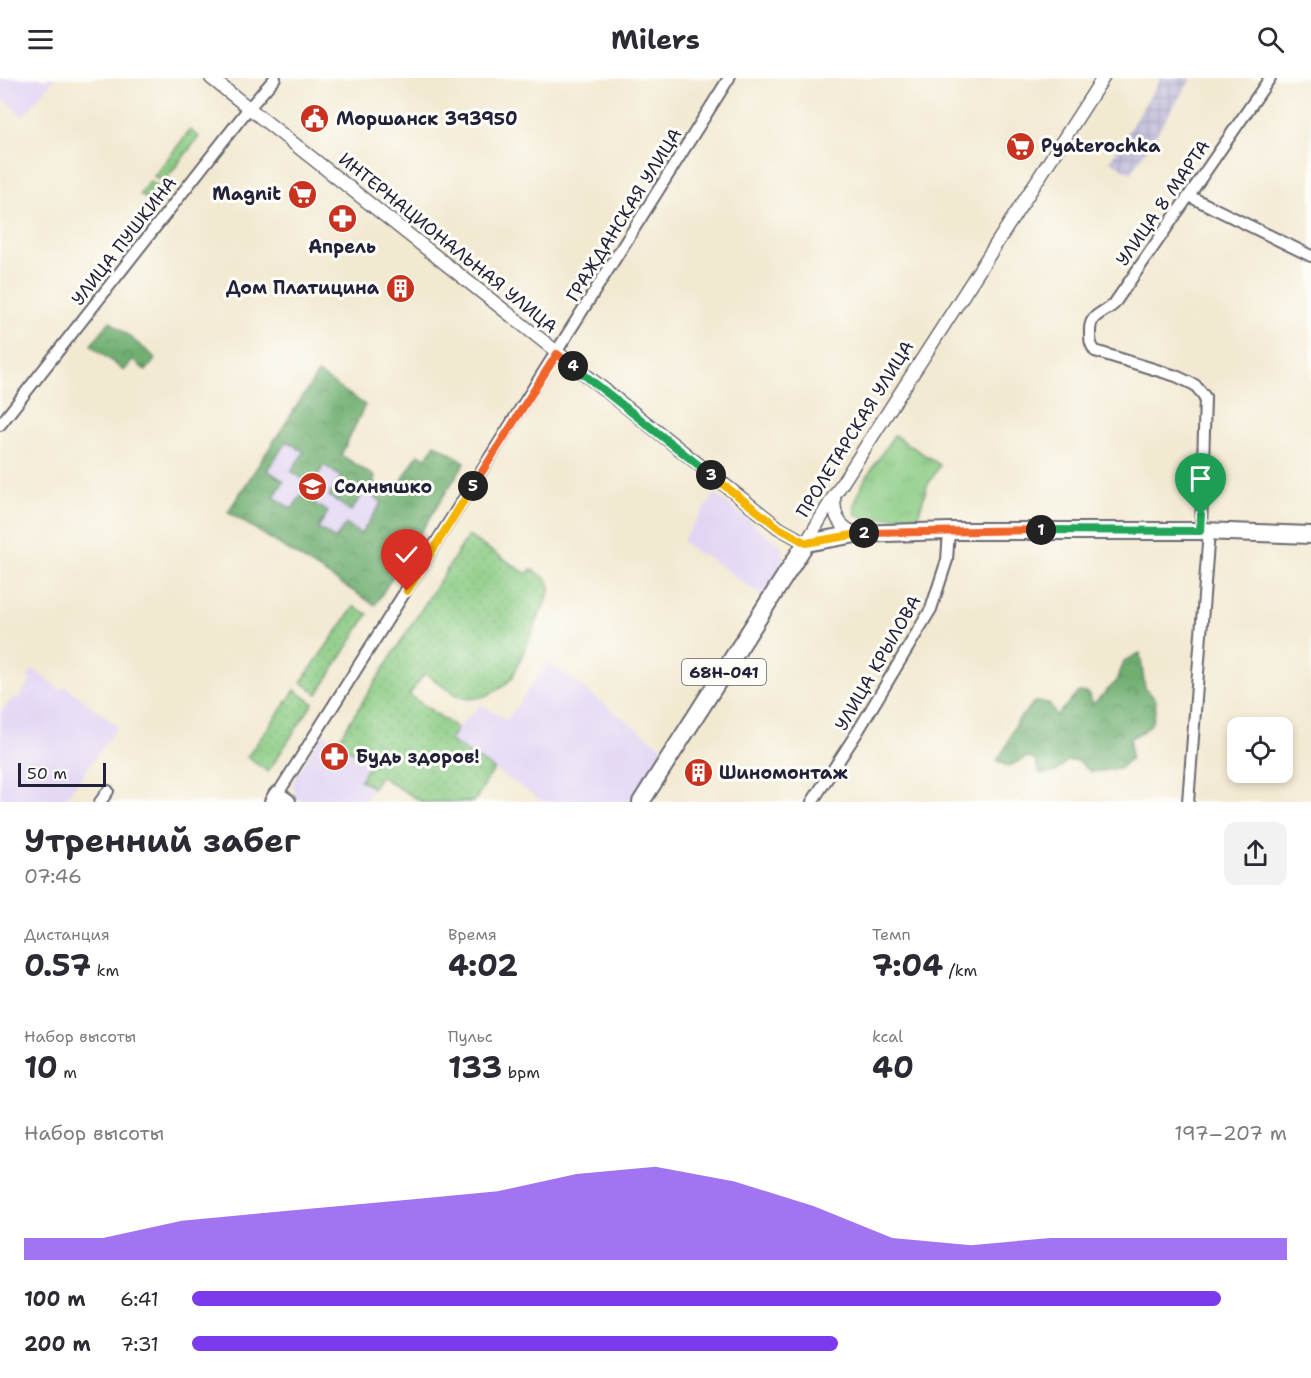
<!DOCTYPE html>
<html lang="ru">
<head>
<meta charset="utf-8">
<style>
	:root { --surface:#fff; --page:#f2f2f3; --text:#2b2b33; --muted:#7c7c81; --accent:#7c3aed }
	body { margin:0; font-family:"Shantell Sans",sans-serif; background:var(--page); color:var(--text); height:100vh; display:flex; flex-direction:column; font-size:22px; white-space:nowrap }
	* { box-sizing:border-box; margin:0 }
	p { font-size:20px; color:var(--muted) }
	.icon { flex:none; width:33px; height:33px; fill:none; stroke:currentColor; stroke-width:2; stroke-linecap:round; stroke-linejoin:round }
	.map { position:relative; height:724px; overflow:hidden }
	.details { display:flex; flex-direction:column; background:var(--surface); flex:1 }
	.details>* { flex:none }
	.buttons { position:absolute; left:1227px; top:639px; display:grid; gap:12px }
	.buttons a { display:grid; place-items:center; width:66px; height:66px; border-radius:12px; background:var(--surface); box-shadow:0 3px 9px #0003; font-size:30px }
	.scale { position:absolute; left:18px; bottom:15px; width:88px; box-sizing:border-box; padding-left:6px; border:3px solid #22223b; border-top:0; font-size:16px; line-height:21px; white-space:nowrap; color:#22223b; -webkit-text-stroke:4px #fdfcf7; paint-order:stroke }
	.pin { position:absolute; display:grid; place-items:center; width:51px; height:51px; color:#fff; margin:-62px -26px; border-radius:50% 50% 50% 0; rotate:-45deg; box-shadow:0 0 6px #0007 }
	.pin .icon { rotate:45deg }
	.km { position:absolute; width:30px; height:30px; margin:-15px; border-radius:50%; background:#222; color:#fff; font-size:16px; line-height:30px; text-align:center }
	.round { display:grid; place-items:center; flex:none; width:63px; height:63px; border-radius:12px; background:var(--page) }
	.overview { display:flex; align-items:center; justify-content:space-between; height:102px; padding:0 24px }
	h1 { font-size:33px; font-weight:700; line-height:45px }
	.figures { display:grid; grid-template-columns:repeat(3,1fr); gap:9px; height:102px; padding:6px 24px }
	.figures div { display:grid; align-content:center }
	.figures b { font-size:30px; font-weight:700 }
	.figures small { font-size:16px; font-weight:400 }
	.figures p { font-size:16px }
	.chart { height:168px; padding:12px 24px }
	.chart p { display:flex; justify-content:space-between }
	.chart svg { width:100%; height:108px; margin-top:6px; fill:var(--accent); opacity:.7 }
	ul { padding:0 24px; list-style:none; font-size:20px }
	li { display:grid; grid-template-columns:96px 72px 1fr; align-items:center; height:45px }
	li i { height:15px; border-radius:8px; background:var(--accent) }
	header { display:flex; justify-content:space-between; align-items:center; height:78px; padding:0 24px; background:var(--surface); font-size:27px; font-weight:700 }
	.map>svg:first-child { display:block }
</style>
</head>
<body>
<header><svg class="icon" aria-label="menu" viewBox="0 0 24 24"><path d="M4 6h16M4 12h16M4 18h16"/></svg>Milers<svg class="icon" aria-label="search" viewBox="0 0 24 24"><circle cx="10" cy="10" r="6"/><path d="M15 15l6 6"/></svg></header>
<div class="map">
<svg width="1311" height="724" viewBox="0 0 1311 724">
	<defs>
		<pattern id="industrial-grid" width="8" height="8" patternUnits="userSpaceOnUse" patternTransform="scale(1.5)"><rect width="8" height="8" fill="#c5c0db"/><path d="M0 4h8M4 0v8" fill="none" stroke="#a9a5bd"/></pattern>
		<pattern id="grass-dots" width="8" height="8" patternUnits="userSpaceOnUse" patternTransform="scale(1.5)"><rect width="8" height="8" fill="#8acb83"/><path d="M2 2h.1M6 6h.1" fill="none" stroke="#77ae72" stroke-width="1.8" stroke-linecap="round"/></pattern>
		<pattern id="forest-crowns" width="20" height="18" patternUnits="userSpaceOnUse" patternTransform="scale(1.5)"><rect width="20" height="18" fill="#6faf71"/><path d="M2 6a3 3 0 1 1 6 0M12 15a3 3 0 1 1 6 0" fill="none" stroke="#5b8e5e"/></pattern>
		<pattern id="park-tufts" width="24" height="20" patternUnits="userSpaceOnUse" patternTransform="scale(1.5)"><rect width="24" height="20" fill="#8acb83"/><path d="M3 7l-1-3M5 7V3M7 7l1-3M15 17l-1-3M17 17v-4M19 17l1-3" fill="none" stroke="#77ae72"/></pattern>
	</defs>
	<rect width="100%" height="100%" fill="#fdfcf7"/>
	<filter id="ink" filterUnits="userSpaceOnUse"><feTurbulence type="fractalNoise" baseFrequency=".0167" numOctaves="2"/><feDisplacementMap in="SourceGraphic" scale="12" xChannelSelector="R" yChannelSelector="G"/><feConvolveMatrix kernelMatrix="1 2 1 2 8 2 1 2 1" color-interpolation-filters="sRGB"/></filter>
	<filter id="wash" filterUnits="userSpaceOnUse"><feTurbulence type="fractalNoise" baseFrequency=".008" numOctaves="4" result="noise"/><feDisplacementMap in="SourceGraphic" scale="24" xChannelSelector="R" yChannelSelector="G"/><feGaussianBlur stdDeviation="1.35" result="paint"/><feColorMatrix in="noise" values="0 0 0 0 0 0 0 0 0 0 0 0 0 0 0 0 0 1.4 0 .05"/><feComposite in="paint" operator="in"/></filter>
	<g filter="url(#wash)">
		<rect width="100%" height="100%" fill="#f2e9d1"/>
		<g fill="#e1d4f4">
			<polygon points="0,0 55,0 23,38 0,19"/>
			<polygon points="318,295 365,327 341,377 375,399 373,404 430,439 375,527 228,434"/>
			<polygon points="715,416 780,467 783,472 783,486 763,519 704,476 702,478 682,463"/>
			<polygon points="548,584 666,672 633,724 544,724 450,663 457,650 481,627 507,642"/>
			<polygon points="33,591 61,612 65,608 118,648 63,724 0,724 0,636 13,619 17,621 31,602 27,599"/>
			<polygon points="323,655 371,684 360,702 373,710 364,724 302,724 296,719 293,709 293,703"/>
		</g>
		<polygon fill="url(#industrial-grid)" points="1161,0 1192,0 1131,95 1110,83"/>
		<g fill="url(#grass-dots)" stroke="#56765f" stroke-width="1.5">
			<polygon points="190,52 199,59 163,105 154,98"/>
			<polygon points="150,103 159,110 149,123 140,116"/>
			<path d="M468,458L527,496L531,491C540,496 551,501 550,513L512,600C500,613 478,625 460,619C448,614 436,602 425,595L409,617L457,650L450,663L494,691L474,724H422L380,698L373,710L360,702L370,684L337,664Z"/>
			<polygon points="354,529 368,536 318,616 301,604"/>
			<polygon points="295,612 313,625 268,694 247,679"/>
		</g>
		<g fill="url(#forest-crowns)" stroke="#486856" stroke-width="1.5" fill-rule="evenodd">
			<polygon points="110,243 156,280 146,293 133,282 124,293 91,267"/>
			<path d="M318,295L365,327L341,377L375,399L373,404L391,415L394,416L418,376L426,380L435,366L465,384L375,527L228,434ZM287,363L304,374L291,393L312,407L324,387L341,399L329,418L351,433L365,413L382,424L361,456L346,446L335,461L318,450L328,434L301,417L292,431L274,419L284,403L267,392Z"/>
			<path d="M1140,575L1145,610L1156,622C1155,646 1152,650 1130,660L1131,680L1119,691L1091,694L1078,683H1067L1056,694L1040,696L1035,682L1026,679L1008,689L997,682L1006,669L1016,645L1034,624L1049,625L1056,638L1079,614L1088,615L1093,626L1117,603L1124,583Z"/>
		</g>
		<polygon fill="url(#park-tufts)" stroke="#56765f" stroke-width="1.5" points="894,357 940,387 927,408 918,438 866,441 856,437 854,427 864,403"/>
	</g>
	<g filter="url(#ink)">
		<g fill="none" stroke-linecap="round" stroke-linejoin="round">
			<defs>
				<g id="minor">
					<polyline points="1189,118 1311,178"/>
					<polyline points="0,347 249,30 275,0"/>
					<path d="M1201,453L1205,319L1195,307L1176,298L1095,273C1090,266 1090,263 1090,254C1089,236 1103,236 1114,226L1270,0"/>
					<polyline points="277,717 729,0"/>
					<polyline points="100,724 108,713"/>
					<polyline points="812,724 858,653 931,531 947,482 949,453"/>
					<polyline points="1188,724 1209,453"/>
				</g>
				<g id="tertiary">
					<polyline points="211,0 779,450 806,465 834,418 1103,0"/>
					<path d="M834,419C834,438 838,448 856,456"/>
				</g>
				<g id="primary">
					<polyline points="273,724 277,717 287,724"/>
					<polyline points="641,724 806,465 856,456 949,453 1201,453 1311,457"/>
				</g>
			</defs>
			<use href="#minor" stroke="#6b6870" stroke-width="14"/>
			<use href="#tertiary" stroke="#6b6870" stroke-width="15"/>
			<use href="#primary" stroke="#6b6870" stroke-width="20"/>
			<use href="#minor" stroke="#fff" stroke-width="10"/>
			<use href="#tertiary" stroke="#fff" stroke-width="12"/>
			<use href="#primary" stroke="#fff" stroke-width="16"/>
		</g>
	</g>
	<g fill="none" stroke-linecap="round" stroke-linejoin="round" filter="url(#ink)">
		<defs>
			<polyline id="split-1" points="1041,452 1200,453 1201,437"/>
			<polyline id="split-2" points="864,455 1041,452"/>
			<polyline id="split-3" points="711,397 779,450 806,465 864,455"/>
			<polyline id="split-4" points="573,288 711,397"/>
			<polyline id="split-5" points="473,408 557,276 573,288"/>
			<polyline id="split-6" points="407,513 473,408"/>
		</defs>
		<use href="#split-1" stroke="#fff" stroke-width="12"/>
		<use href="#split-2" stroke="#fff" stroke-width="12"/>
		<use href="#split-3" stroke="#fff" stroke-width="12"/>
		<use href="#split-4" stroke="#fff" stroke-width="12"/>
		<use href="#split-5" stroke="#fff" stroke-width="12"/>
		<use href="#split-6" stroke="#fff" stroke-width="12"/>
		<use href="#split-1" stroke="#22a559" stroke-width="8"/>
		<use href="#split-2" stroke="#f0652b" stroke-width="8"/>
		<use href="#split-3" stroke="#f5b400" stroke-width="8"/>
		<use href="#split-4" stroke="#22a559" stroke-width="8"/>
		<use href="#split-5" stroke="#f0652b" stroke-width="8"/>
		<use href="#split-6" stroke="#f5b400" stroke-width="8"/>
	</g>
	<defs>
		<symbol id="civic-disc" viewBox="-11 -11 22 22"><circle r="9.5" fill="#c8321e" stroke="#fdfcf7"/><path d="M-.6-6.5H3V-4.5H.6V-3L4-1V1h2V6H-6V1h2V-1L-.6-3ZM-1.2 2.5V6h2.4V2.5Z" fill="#fff"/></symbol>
		<symbol id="supermarket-disc" viewBox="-11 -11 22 22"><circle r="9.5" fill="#c8321e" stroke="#fdfcf7"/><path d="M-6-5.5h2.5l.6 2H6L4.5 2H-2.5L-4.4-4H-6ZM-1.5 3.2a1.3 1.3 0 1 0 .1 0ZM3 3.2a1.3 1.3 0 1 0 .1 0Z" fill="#fff"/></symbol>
		<symbol id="pharmacy-disc" viewBox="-11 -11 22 22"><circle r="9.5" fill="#c8321e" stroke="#fdfcf7"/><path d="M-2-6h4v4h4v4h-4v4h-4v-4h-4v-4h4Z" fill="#fff"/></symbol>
		<symbol id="building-disc" viewBox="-11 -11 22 22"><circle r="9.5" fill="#c8321e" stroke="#fdfcf7"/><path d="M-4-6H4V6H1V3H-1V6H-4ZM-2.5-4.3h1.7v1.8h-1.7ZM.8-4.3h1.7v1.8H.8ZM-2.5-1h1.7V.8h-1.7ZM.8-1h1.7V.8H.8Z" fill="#fff"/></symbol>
		<symbol id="school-disc" viewBox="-11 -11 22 22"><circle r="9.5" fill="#c8321e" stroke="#fdfcf7"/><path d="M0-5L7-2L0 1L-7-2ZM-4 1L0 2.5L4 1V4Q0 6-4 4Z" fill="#fff"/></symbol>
	</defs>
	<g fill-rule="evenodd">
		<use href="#civic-disc" x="298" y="24" width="33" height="33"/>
		<use href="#supermarket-disc" x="1004" y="52" width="33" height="33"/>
		<use href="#supermarket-disc" x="286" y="100" width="33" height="33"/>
		<use href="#pharmacy-disc" x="326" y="124" width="33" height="33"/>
		<use href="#building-disc" x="384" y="194" width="33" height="33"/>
		<use href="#school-disc" x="296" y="392" width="33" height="33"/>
		<use href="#pharmacy-disc" x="318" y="662" width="33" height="33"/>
		<use href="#building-disc" x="682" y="678" width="33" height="33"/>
	</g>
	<g text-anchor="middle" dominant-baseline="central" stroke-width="6" stroke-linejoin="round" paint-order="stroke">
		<rect fill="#fdfcf7" stroke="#646373" stroke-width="1.5" x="682" y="581" width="84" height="26" rx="4.5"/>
		<g font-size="16" font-weight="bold" fill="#22223b">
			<text x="724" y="594">68Н-041</text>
		</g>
		<g font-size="18" font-weight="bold" fill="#22223b" stroke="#fdfcf7" text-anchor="start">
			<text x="336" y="41">Моршанск 393950</text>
			<text x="1041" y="68">Pyaterochka</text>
			<text x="281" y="116" text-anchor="end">Magnit</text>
			<text x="342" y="169" text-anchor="middle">Апрель</text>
			<text x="379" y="210" text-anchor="end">Дом Платицина</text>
			<text x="334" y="409">Солнышко</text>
			<text x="356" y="679">Будь здоров!</text>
			<text x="719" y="695">Шиномонтаж</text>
		</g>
		<g font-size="18" fill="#22223b" stroke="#fdfcf7">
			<text transform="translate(1163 125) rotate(-55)">УЛИЦА 8 МАРТА</text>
			<text transform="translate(624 137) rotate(-58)">ГРАЖДАНСКАЯ УЛИЦА</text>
			<text transform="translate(124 163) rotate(-52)">УЛИЦА ПУШКИНА</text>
			<text transform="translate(448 165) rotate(39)">ИНТЕРНАЦИОНАЛЬНАЯ УЛИЦА</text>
			<text transform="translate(855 351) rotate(-58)">ПРОЛЕТАРСКАЯ УЛИЦА</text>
			<text transform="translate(878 585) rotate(-60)">УЛИЦА КРЫЛОВА</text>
		</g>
	</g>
</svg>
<div class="buttons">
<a><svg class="icon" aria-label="locate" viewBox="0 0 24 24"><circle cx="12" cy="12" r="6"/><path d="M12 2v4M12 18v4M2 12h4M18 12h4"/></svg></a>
</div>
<div class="scale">50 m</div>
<div class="pin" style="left:1201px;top:437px;background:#1e9e55"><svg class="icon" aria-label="arrive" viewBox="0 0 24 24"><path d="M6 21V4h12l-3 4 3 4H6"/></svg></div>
<div class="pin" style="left:407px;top:513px;background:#d93025"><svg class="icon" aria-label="check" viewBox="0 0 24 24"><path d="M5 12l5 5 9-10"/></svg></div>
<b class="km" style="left:1041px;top:452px">1</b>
<b class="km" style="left:864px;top:455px">2</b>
<b class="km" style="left:711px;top:397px">3</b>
<b class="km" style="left:573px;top:288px">4</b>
<b class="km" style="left:473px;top:408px">5</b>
</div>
<section class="details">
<div class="overview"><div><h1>Утренний забег</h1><p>07:46</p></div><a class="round"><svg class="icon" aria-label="share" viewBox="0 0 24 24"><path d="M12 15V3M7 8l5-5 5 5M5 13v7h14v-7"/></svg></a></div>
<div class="figures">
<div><p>Дистанция</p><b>0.57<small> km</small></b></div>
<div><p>Время</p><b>4:02</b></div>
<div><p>Темп</p><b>7:04<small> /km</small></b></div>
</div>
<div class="figures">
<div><p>Набор высоты</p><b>10<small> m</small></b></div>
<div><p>Пульс</p><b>133<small> bpm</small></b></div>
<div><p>kcal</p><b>40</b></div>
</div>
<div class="chart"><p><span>Набор высоты</span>197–207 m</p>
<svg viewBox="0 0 160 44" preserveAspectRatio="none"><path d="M0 44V35L10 35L20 28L30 25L40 22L50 19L60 16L70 9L80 6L90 12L100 22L110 35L120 38L130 35L140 35L150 35L160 35V44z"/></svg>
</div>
<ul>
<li><b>100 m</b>6:41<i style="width:94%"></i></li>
<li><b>200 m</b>7:31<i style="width:59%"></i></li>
</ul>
</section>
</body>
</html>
